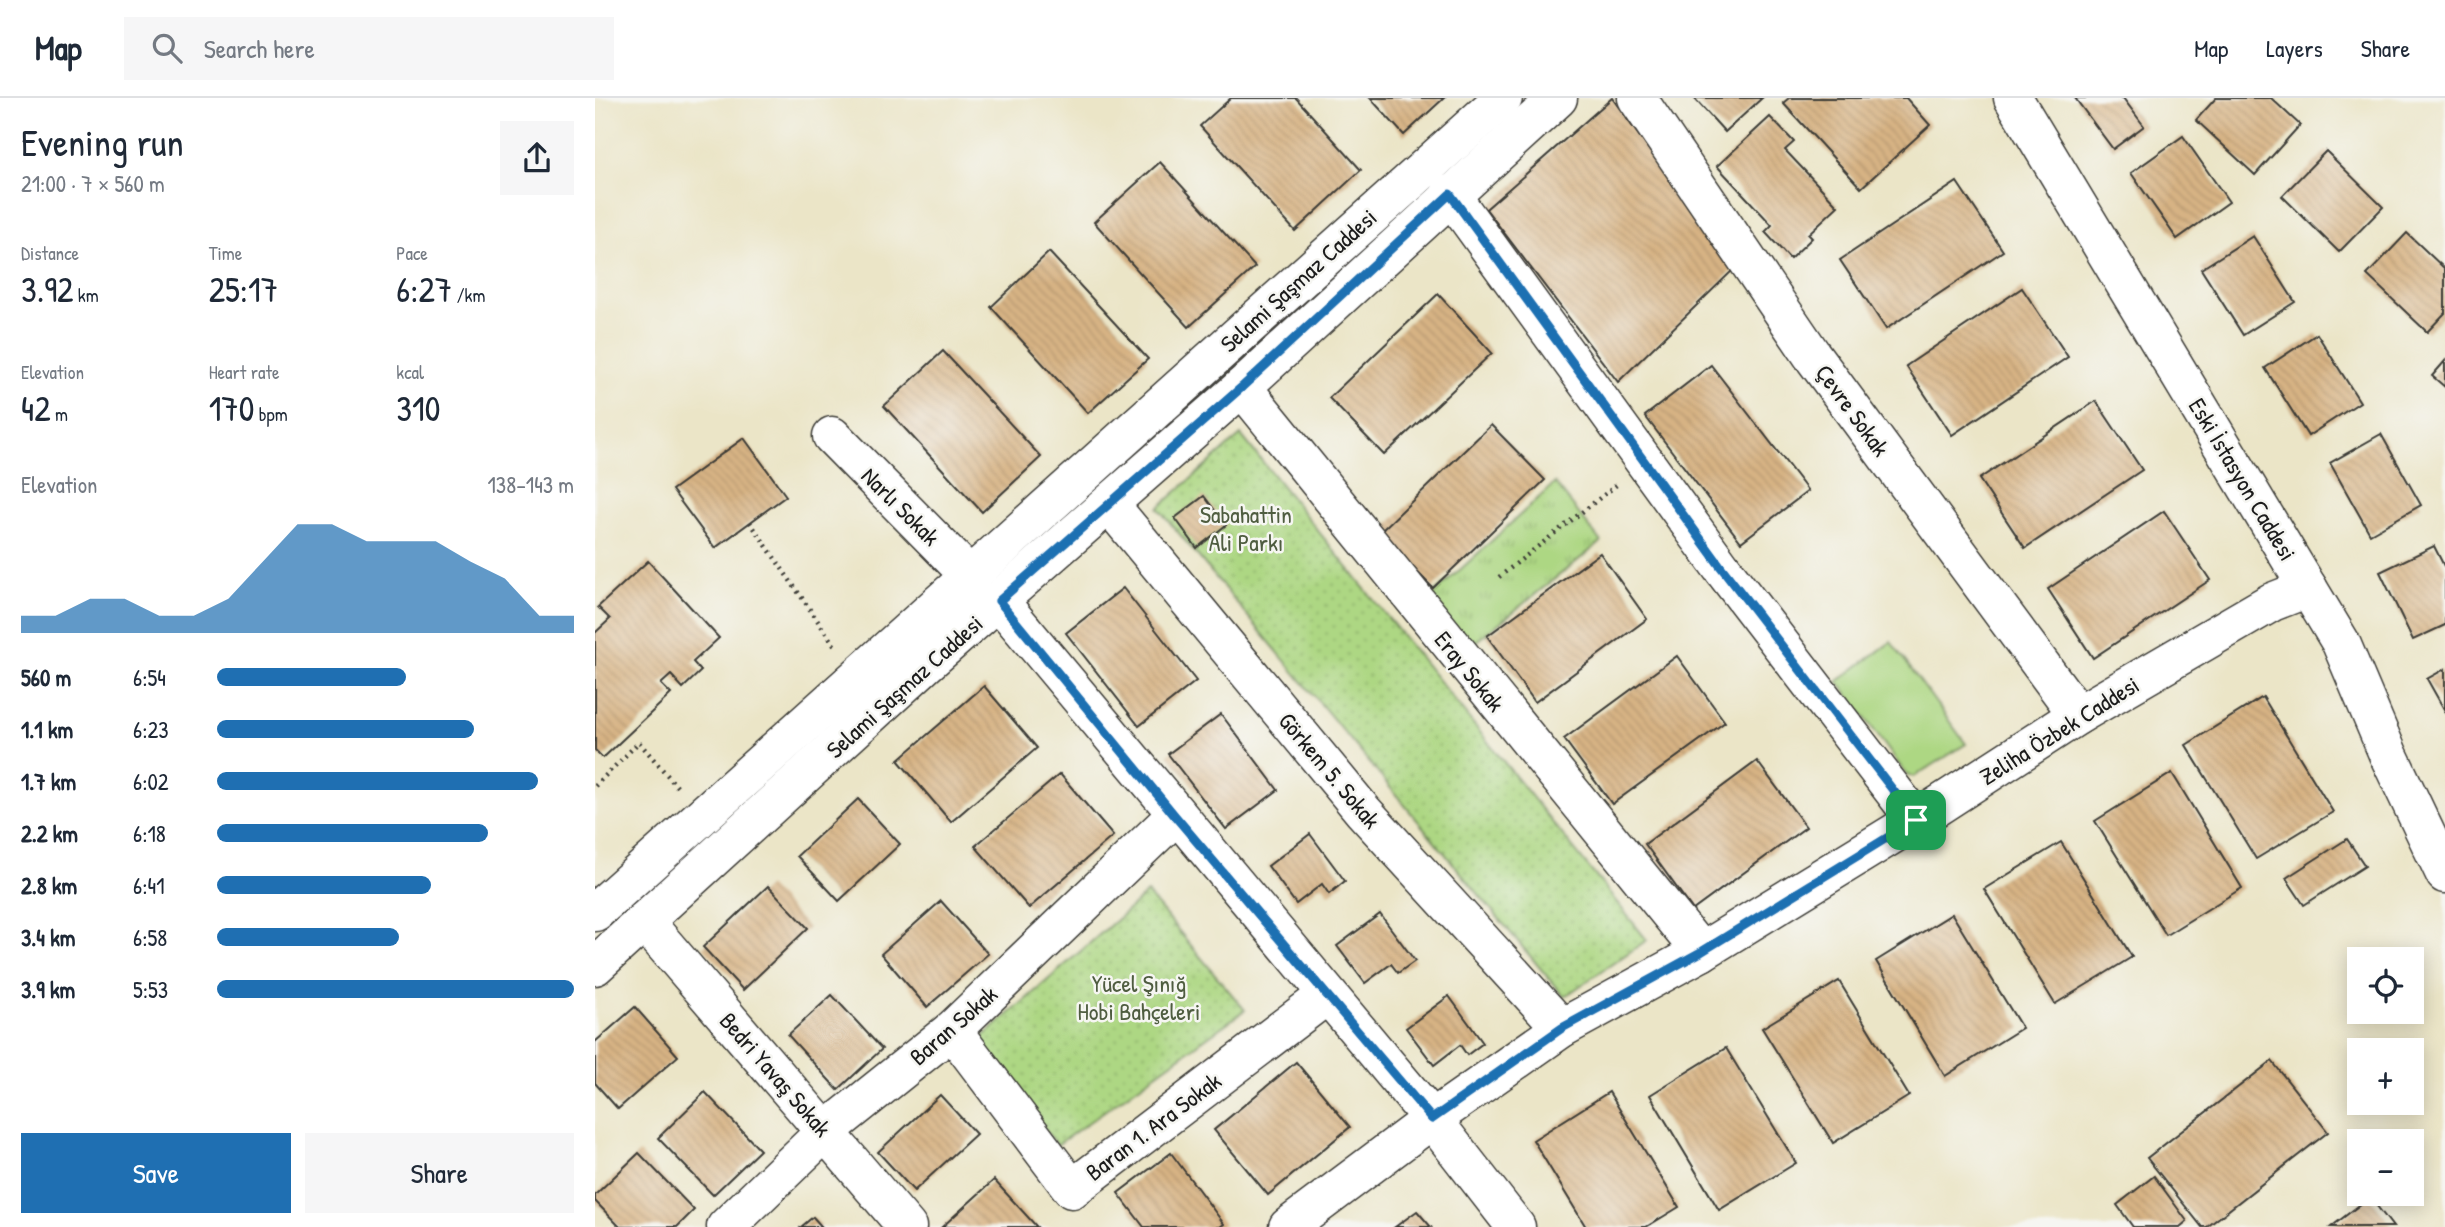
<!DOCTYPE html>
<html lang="en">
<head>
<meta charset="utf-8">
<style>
	:root { --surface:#fff; --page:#f6f6f7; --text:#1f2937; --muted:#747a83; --line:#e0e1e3; --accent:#1f6fb2 }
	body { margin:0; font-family:"Patrick Hand",sans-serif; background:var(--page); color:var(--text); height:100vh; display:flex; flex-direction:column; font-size:26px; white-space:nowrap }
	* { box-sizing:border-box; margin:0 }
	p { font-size:23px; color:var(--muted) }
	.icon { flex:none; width:38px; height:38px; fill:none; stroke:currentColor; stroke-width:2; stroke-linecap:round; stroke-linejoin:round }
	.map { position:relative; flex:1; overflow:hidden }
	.details { display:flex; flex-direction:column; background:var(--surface); width:595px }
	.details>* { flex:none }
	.controls { position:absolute; left:1752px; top:849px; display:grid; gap:14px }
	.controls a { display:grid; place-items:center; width:77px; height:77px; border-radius:0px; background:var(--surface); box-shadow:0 4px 18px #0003; font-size:35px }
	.pin { position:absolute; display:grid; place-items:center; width:60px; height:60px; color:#fff; margin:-30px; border-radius:14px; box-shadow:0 4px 10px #0006 }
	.round { display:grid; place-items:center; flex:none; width:74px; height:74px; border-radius:0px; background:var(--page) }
	.overview { display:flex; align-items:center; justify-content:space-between; height:119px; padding:0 21px }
	h1 { font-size:38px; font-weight:600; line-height:52px }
	.figures { display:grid; grid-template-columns:repeat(3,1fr); gap:10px; height:119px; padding:7px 21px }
	.figures div { display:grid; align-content:center }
	.figures b { font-size:35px; font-weight:600 }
	.figures small { font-size:19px; font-weight:400 }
	.figures p { font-size:19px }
	.chart { height:196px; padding:14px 21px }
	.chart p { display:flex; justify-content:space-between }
	.chart svg { width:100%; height:126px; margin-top:7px; fill:var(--accent); opacity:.7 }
	.action { display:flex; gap:14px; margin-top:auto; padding:14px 21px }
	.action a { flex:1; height:80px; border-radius:0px; background:var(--accent); color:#fff; font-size:28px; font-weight:600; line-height:80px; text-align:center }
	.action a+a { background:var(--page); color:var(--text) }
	ul { padding:0 21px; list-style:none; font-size:23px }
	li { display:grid; grid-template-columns:112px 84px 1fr; align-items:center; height:52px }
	li i { height:18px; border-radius:9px; background:var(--accent) }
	header { display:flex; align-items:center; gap:42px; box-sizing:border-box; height:98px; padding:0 35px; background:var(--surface); border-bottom:2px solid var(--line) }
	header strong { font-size:33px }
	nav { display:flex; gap:38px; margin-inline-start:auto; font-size:24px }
	.search { width:490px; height:63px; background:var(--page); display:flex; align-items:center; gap:18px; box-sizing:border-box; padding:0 24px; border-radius:0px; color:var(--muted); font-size:26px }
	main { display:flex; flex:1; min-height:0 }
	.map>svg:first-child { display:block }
</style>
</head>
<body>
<header>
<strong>Map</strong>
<div class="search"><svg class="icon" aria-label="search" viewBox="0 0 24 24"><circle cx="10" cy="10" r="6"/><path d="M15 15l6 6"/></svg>Search here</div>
<nav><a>Map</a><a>Layers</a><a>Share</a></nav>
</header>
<main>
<section class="details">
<div class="overview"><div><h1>Evening run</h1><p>21:00 · 7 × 560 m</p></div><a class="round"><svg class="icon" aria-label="share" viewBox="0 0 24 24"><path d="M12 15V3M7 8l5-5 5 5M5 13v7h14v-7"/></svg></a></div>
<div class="figures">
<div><p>Distance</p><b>3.92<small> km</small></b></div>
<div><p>Time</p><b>25:17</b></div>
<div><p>Pace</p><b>6:27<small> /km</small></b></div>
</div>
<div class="figures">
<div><p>Elevation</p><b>42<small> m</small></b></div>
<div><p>Heart rate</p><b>170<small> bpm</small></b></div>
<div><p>kcal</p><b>310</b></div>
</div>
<div class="chart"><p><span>Elevation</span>138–143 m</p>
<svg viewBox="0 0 160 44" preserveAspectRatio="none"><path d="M0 44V38L10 38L20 32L30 32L40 38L50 38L60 32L70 19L80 6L90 6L100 12L110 12L120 12L130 19L140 25L150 38L160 38V44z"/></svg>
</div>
<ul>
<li><b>560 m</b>6:54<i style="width:53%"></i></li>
<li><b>1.1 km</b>6:23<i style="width:72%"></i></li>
<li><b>1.7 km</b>6:02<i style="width:90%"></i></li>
<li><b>2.2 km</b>6:18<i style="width:76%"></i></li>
<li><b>2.8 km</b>6:41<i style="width:60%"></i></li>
<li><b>3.4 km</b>6:58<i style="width:51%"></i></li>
<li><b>3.9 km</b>5:53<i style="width:100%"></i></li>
</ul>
<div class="action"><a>Save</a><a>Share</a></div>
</section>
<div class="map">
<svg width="1850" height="1129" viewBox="0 0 1850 1129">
	<defs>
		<pattern id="grass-tufts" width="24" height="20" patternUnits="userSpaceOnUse" patternTransform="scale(1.75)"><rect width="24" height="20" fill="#add783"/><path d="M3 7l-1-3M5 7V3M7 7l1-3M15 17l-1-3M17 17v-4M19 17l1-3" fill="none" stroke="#94b871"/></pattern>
		<pattern id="park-dots" width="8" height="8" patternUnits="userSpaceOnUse" patternTransform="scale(1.75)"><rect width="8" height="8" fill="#add783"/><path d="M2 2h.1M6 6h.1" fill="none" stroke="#94b871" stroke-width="1.8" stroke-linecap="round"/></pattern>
		<pattern id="building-back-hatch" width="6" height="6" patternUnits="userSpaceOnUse" patternTransform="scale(1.75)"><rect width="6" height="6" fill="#d7b384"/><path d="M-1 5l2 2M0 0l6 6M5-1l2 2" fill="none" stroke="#b89971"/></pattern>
	</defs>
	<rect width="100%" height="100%" fill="#f6f6f2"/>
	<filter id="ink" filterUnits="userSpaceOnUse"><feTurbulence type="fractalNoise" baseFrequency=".0143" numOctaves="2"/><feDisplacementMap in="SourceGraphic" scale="14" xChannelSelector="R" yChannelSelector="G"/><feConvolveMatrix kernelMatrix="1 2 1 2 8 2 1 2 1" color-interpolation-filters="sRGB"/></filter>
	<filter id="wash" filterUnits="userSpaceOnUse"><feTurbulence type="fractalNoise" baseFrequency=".00686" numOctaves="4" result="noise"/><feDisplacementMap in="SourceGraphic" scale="28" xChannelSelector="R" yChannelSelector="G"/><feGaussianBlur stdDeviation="1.57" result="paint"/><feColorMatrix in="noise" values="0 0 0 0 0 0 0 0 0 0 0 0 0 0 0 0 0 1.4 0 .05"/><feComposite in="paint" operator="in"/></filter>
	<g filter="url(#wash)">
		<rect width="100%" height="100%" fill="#ebe5c7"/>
		<polygon fill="url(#grass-tufts)" stroke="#647a50" stroke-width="2" points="960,385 1006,444 874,549 833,501"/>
		<g fill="url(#park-dots)" stroke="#647a50" stroke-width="2">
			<polygon points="646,337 1052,842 969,899 563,410"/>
			<polygon points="552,795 650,912 462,1047 381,945"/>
		</g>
		<polygon fill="#add783" stroke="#647a50" stroke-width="2" points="1296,544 1371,646 1319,679 1311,676 1243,583"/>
		<g id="blocks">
			<g fill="url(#building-back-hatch)">
				<polygon points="636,0 701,0 766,72 700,133 605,28"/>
				<polygon points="775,0 849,0 809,37"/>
				<polygon points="1017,0 1139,171 1023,284 891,111"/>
				<polygon points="1099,0 1167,0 1130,34"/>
				<polygon points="1194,0 1311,0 1335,27 1266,90 1188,5"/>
				<polygon points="1480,0 1528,0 1549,28 1518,51"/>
				<polygon points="1621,0 1676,0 1705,27 1660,77 1601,22"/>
				<polygon points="1175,19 1199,44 1190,52 1243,108 1213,136 1217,140 1195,161 1170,134 1177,127 1122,68"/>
				<polygon points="1588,38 1634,104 1582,141 1536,75"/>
				<polygon points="1731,53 1788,109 1744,154 1687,98"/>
				<polygon points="565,64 660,169 594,229 499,124"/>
				<polygon points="1362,84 1408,153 1291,231 1245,162"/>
				<polygon points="1812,135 1850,171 1850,215 1832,234 1772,177"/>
				<polygon points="1658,138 1700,204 1648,237 1606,171"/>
				<polygon points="454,154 553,261 493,315 396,209"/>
				<polygon points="1427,190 1473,259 1357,337 1311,268"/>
				<polygon points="843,196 897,255 789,357 734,300"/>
				<polygon points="1722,236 1765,304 1713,338 1670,270"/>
				<polygon points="348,253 446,359 387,414 289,308"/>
				<polygon points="1850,263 1850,289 1837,278"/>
				<polygon points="1116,267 1213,393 1146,444 1050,318"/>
				<polygon points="1501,303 1547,372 1430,450 1384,381"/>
				<polygon points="896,327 950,382 838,490 784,435"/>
				<polygon points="1786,336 1826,407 1775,436 1735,365"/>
				<polygon points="149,340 191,398 120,450 77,392"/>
				<polygon points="609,398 631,427 602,450 580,420"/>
				<polygon points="1569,413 1615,482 1498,560 1453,491"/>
				<polygon points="1839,448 1850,470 1850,527 1818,542 1785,474"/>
				<polygon points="1005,455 1052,521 940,604 892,538"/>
				<polygon points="53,463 124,540 98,564 106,573 88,590 76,577 66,586 76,596 8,660 0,652 0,535 15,521 3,509"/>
				<polygon points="528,490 601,583 544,628 471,535"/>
				<polygon points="1082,558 1130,624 1017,706 969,641"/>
				<polygon points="1850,571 1850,613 1832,581"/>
				<polygon points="389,588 442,650 356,724 303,662"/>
				<polygon points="1668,599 1738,714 1661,761 1591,647"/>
				<polygon points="626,616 683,692 631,731 573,656"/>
				<polygon points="1162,663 1211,729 1098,812 1050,746"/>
				<polygon points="1577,675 1647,790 1571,837 1500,723"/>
				<polygon points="465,676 518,738 434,810 380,748"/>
				<polygon points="263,701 305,746 244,803 202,758"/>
				<polygon points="715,736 750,783 734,796 727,786 701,806 673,768"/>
				<polygon points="1752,741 1770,768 1709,807 1691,780"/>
				<polygon points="1466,744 1537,859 1460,906 1389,791"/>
				<polygon points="173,788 213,830 148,892 108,849"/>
				<polygon points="346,803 393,856 332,909 286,856"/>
				<polygon points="785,816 820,863 803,875 796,866 770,885 742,848"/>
				<polygon points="1357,816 1427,930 1350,978 1281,863"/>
				<polygon points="1244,883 1314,998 1238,1045 1167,930"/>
				<polygon points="237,897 287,951 243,992 193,937"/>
				<polygon points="854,898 888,945 872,957 865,947 839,967 811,930"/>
				<polygon points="40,909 83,958 23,1011 0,985 0,944"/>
				<polygon points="1131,950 1201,1065 1124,1112 1055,997"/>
				<polygon points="1677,963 1733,1034 1612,1129 1607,1129 1552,1060"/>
				<polygon points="701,964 755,1029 673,1097 619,1032"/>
				<polygon points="110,994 165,1052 118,1097 63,1040"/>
				<polygon points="1014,994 1084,1109 1051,1129 991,1129 938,1042"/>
				<polygon points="345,997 381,1036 319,1093 283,1054"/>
				<polygon points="44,1055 99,1112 82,1129 25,1129 0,1103 0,1097"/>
				<polygon points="576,1055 629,1126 625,1129 549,1129 523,1095"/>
				<polygon points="1559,1078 1592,1123 1585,1129 1538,1129 1522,1107"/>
				<polygon points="399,1082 442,1129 347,1129"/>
				<polygon points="1775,1099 1798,1129 1736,1129"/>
				<polygon points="822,1113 836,1129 800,1129"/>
				<polygon points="218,1119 227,1129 206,1129"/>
			</g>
		</g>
	</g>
	<g filter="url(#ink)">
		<use href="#blocks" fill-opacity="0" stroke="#3b3a36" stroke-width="2"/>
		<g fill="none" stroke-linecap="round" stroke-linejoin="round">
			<defs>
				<g id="minor">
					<polyline points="1042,0 1217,257 1483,617"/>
					<polyline points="855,96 1126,469 1321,722"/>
					<polyline points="647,289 1106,854"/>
					<polyline points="237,338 376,479"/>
					<polyline points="514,406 768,713 967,930"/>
					<polyline points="404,503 837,1021 921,1129"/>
					<polyline points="49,823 312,1129"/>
					<polyline points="357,932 477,1091 732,897"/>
					<polyline points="131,1129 231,1033 357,932 580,718"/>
					<polyline points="693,1129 837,1021 967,930 1106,854 1321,722 1483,617 1677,504 1713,490"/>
				</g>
				<g id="major">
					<polyline points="1418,0 1746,545 1793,656 1850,776"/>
					<polyline points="0,814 908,0"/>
					<polyline points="0,868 331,566 647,289 963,0"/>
				</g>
			</defs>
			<use href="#minor" stroke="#3b3a36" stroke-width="41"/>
			<use href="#major" stroke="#3b3a36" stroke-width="41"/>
			<g stroke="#3b3a36" stroke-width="4.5" stroke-dasharray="2 5" stroke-linecap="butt">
				<polyline points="155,424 242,551"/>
				<polyline points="904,479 1024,385"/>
				<polyline points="0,688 44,644 84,691"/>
			</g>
			<use href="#minor" stroke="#fff" stroke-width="38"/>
			<use href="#major" stroke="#fff" stroke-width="38"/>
		</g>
	</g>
	<g fill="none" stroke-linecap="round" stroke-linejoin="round" filter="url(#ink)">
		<defs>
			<polygon id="route" points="855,96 1126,469 1321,722 1106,854 967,930 837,1021 580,718 404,503 647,289"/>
		</defs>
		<use href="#route" stroke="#fff" stroke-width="14"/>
		<use href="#route" stroke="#1f6fb2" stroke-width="9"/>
	</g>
	<g text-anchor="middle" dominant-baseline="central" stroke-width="5" stroke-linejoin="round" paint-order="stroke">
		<g font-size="24" fill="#1c1c1c" stroke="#f6f6f2">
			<text transform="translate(703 182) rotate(-42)">Selami Şaşmaz Caddesi</text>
			<text transform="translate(1258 312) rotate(54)">Çevre Sokak</text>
			<text transform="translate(1648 381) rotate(59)">Eski İstasyon Caddesi</text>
			<text transform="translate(306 408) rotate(45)">Narlı Sokak</text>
			<text transform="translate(875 573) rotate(51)">Eray Sokak</text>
			<text transform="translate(309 588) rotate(-42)">Selami Şaşmaz Caddesi</text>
			<text transform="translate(1464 632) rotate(-32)">Zeliha Özbek Caddesi</text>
			<text transform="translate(735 672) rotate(50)">Görkem 5. Sokak</text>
			<text transform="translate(358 927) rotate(-41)">Baran Sokak</text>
			<text transform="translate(181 976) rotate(49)">Bedri Yavaş Sokak</text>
			<text transform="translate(558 1028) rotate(-37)">Baran 1. Ara Sokak</text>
		</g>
		<g font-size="24" fill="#4f5d40" stroke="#f6f6f2">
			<text x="651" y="416">Sabahattin<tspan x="651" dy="28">Ali Parkı</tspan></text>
			<text x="544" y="885">Yücel Şınığ<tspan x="544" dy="28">Hobi Bahçeleri</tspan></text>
		</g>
	</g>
</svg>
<div class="controls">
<a><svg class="icon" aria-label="locate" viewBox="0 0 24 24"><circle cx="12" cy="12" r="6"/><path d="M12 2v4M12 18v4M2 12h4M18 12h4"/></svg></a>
<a>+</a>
<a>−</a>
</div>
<div class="pin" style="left:1321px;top:722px;background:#1e9e55"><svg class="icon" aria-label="arrive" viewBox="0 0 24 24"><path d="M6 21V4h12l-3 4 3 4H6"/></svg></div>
</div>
</main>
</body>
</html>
